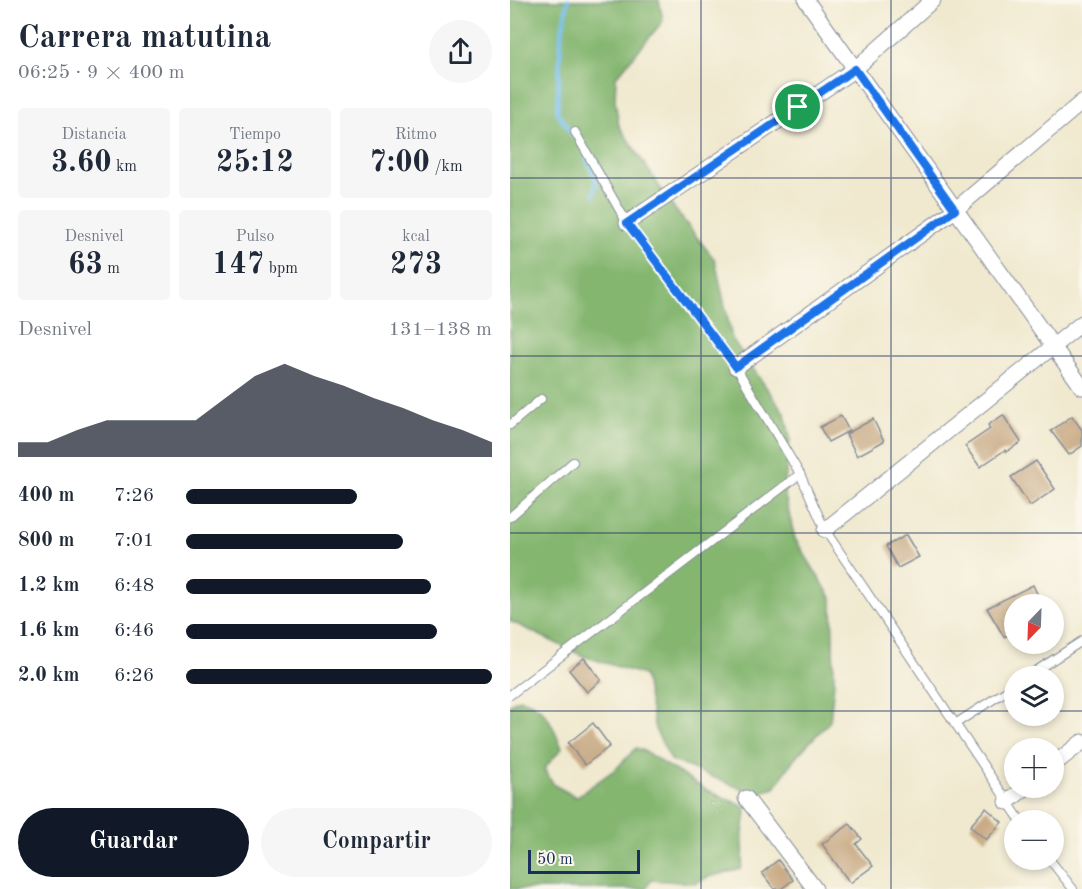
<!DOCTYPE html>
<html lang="es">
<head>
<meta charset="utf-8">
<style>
	:root { --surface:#fff; --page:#f6f6f7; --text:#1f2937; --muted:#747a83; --accent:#111827 }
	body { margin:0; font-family:"Old Standard TT",serif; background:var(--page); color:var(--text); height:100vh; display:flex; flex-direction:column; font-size:22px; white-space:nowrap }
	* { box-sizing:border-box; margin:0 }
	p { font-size:20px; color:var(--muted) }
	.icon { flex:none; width:33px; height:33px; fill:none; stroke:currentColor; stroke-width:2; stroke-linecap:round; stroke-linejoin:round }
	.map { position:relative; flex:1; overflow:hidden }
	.side { display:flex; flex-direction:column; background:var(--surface); width:510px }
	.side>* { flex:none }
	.needle { width:39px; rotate:203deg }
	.controls { position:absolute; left:494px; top:594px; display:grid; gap:12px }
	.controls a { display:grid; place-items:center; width:60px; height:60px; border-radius:50%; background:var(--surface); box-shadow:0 3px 9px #0003; font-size:30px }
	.scale { position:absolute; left:18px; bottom:15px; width:112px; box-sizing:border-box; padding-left:6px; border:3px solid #1b2f5e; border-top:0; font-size:16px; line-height:21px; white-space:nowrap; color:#1b2f5e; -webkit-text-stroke:4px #fbf7ec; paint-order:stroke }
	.pin { position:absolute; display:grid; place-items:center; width:51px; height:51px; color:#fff; margin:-26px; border:3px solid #fff; border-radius:50%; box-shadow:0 2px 6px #0007 }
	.round { display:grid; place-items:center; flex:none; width:63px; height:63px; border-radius:32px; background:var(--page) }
	.headline { display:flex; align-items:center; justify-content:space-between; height:102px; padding:0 18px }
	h1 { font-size:33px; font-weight:800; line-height:45px }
	.figures { display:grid; grid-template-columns:repeat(3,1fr); gap:9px; height:102px; padding:6px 18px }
	.figures div { display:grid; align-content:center; border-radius:6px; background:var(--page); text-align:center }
	.figures b { font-size:30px; font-weight:800 }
	.figures small { font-size:16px; font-weight:400 }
	.figures p { font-size:16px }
	.chart { height:168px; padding:12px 18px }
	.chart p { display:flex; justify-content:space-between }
	.chart svg { width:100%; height:108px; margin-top:6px; fill:var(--accent); opacity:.7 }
	.primary-button { display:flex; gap:12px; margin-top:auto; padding:12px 18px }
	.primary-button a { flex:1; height:69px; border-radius:36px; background:var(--accent); color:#fff; font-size:24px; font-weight:800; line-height:69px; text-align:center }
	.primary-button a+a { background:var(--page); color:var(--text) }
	ul { padding:0 18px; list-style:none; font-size:20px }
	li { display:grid; grid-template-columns:96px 72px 1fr; align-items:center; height:45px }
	li i { height:15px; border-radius:8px; background:var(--accent) }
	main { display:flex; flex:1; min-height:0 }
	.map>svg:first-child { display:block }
</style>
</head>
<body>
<main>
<section class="side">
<div class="headline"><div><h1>Carrera matutina</h1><p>06:25 · 9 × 400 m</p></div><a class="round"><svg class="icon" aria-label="share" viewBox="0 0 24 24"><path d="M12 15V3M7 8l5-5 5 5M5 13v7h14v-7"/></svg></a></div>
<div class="figures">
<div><p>Distancia</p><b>3.60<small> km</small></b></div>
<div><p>Tiempo</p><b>25:12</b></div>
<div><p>Ritmo</p><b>7:00<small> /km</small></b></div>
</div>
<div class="figures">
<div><p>Desnivel</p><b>63<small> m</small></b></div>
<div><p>Pulso</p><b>147<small> bpm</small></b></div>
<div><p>kcal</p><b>273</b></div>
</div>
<div class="chart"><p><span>Desnivel</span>131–138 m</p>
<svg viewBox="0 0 160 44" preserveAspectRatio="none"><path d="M0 44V38L10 38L20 33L30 29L40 29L50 29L60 29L70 20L80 11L90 6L100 11L110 15L120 20L130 24L140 29L150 33L160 38V44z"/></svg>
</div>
<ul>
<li><b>400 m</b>7:26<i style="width:56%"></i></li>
<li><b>800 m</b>7:01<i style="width:71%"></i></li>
<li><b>1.2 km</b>6:48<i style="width:80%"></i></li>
<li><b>1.6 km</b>6:46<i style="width:82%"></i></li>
<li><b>2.0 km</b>6:26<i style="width:100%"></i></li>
</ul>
<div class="primary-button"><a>Guardar</a><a>Compartir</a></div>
</section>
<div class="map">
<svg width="572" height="889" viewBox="0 0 572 889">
	<rect width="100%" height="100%" fill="#fbf7ec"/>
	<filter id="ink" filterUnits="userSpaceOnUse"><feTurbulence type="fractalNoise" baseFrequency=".0167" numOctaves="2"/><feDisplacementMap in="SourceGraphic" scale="12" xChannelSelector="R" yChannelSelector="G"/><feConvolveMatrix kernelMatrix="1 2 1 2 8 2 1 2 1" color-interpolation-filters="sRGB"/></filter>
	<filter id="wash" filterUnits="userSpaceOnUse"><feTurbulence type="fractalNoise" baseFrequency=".008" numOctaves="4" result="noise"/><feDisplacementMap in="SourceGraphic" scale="24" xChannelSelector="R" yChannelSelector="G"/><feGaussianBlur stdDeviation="1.35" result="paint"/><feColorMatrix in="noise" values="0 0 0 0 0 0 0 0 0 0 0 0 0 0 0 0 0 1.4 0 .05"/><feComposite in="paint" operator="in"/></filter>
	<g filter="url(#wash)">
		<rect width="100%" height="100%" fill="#f0e9cf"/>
		<g fill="#84b670" stroke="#507267" stroke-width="1.5">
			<polygon points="0,0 149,0 153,21 106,77 105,100 109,126 163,207 205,260 222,339 275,414 280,438 274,492 285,539 322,599 324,682 320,721 283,760 265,788 244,794 161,760 145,729 134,675 73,656 0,621"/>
			<path d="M9,699C37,704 42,725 52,748L34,769L44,785L66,797L107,768L126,748L132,750L198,791L236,807C236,816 234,824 233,833C232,847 236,854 231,869L198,877L186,883L141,880L136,889H0V704Z"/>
		</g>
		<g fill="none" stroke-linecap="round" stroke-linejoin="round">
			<g stroke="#73beed" stroke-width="4.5">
				<polyline points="58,0 51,37 47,112 64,137"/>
				<polyline points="76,157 86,181 84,194"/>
			</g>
		</g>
		<g id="blocks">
			<g fill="#c9ab86">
				<polygon points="493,415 511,442 496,452 495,450 470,467 455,446 480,429 478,425"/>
				<polygon points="331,416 339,431 318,442 310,427"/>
				<polygon points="562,416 572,430 572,446 559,455 541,431"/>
				<polygon points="363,419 374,441 347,456 336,434"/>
				<polygon points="526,461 545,489 520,506 501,477"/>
				<polygon points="396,535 409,557 388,568 376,546"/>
				<polygon points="523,585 532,604 504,604 504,632 494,637 477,608"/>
				<polygon points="74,658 91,680 77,692 59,670"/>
				<polygon points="83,723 100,746 75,765 58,743"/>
				<polygon points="476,808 492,822 476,840 460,826"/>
				<polygon points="340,824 352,839 346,844 363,866 340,883 312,844"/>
				<polygon points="268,860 283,880 271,889 264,889 252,873"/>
			</g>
		</g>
	</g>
	<g filter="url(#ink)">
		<use href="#blocks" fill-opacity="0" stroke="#868c96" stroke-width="1.5"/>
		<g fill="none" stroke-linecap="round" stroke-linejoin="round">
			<defs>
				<g id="lane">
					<polyline points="65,132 117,223 226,367 290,474 315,530 510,820"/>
					<polyline points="0,425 31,399"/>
					<polyline points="0,517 63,462"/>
					<polyline points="518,676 572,641"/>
					<polyline points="0,695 290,474"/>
					<polyline points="445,724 504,686"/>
					<polyline points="540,860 563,889"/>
				</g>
				<g id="street">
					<polyline points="296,0 572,387"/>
					<polyline points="117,223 345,69 423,0"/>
					<polyline points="226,367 445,210 572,102"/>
					<polyline points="315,530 572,323"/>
					<polyline points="543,765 572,742"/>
					<polyline points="236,798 305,889"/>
					<polyline points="497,802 515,788"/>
				</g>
			</defs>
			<use href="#lane" stroke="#868c96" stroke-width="10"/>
			<use href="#street" stroke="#868c96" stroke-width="17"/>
			<use href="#lane" stroke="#fff" stroke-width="8"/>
			<use href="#street" stroke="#fff" stroke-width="15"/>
		</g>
	</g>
	<g fill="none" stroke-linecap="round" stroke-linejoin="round" filter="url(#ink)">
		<defs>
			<polygon id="route" points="345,69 445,210 226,367 117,223"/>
		</defs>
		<use href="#route" stroke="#fff" stroke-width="12"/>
		<use href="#route" stroke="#1a73e8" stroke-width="8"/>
	</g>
	<path fill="none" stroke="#1b2f5e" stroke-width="1.5" stroke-opacity="0.55" d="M191,0V889M381,0V889M0,178H572M0,356H572M0,533H572M0,711H504M543,711H572"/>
</svg>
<div class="controls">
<a><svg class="needle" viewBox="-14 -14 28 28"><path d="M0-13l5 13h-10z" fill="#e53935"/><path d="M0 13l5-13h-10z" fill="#747a83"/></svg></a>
<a><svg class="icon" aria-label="layers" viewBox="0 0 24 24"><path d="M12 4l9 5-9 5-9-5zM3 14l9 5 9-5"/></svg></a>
<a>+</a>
<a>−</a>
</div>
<div class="scale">50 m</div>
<div class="pin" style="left:288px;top:107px;background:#1e9e55"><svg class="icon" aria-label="arrive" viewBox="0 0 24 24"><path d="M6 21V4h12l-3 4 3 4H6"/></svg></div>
</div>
</main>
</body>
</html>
